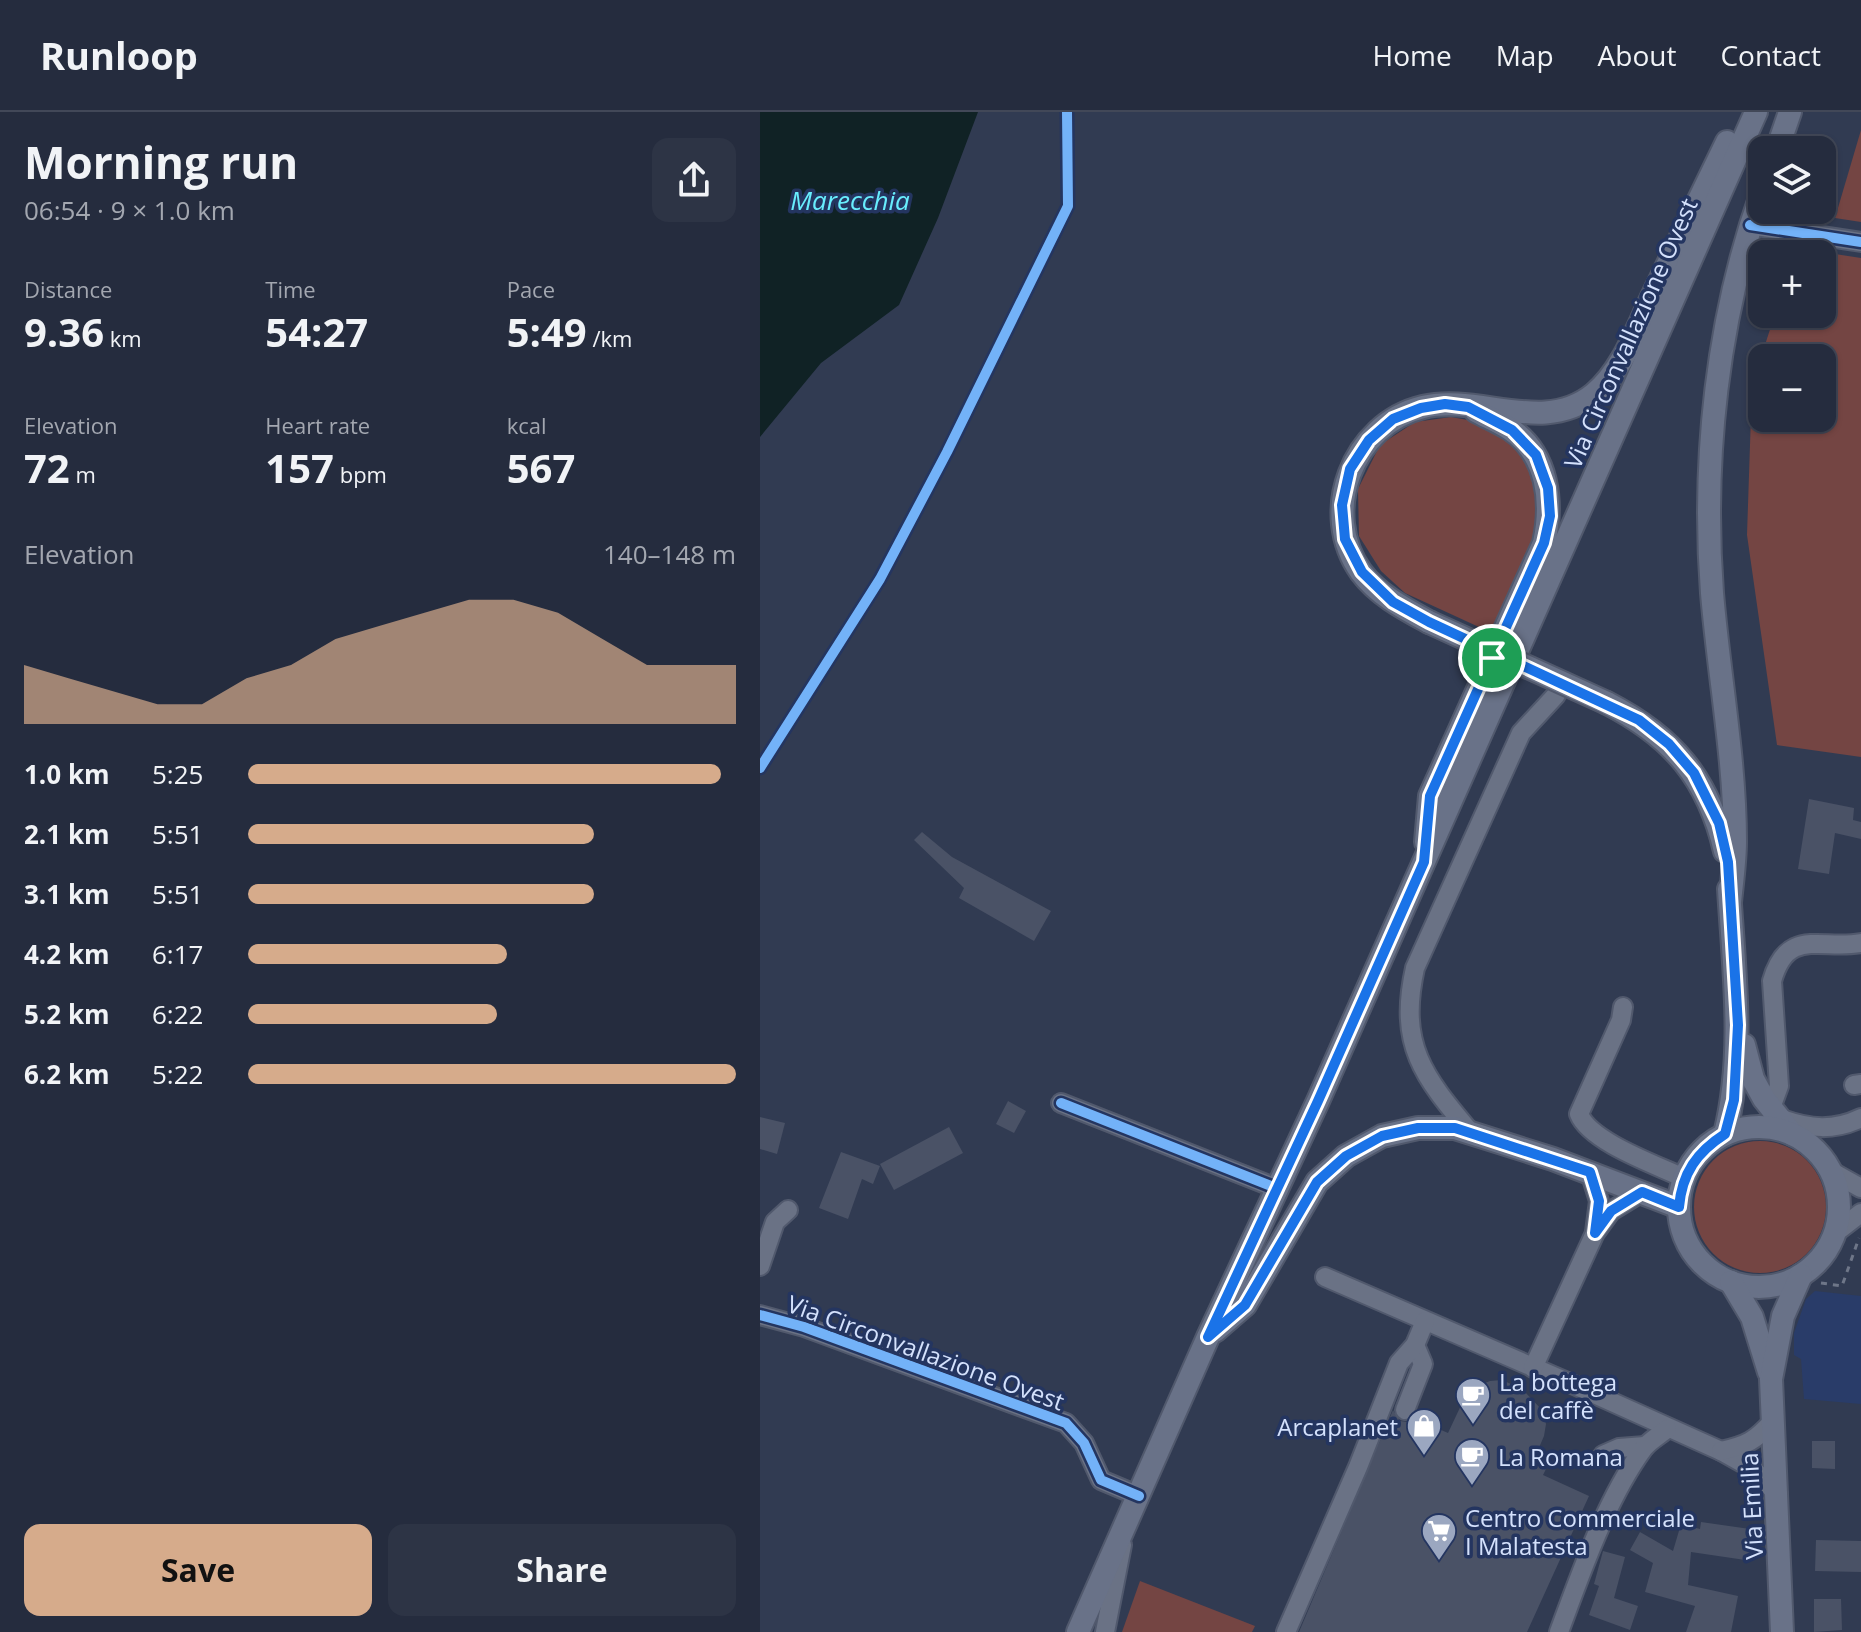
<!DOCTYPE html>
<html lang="en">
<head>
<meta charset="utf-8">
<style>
	:root { --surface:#252c3e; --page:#2d3445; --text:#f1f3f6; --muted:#a3a7b0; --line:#424858; --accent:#d6ab8b }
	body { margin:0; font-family:"Open Sans",sans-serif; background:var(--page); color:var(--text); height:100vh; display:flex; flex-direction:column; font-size:30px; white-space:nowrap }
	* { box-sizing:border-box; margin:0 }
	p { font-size:26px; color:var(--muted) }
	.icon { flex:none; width:44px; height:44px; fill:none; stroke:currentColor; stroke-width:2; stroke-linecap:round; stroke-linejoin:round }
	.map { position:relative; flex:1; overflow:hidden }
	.details { display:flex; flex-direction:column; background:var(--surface); width:760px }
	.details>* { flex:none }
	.tools { position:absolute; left:988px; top:24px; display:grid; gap:16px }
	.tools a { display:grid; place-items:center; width:88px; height:88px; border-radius:16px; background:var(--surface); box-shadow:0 2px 6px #0004,0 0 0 2px var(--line); font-size:40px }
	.pin { position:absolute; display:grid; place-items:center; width:68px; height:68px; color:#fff; margin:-34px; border:4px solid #fff; border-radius:50%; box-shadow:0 2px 8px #0007 }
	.round { display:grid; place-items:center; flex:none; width:84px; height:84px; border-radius:16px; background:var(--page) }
	.overview { display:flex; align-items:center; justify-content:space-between; height:136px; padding:0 24px }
	h1 { font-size:44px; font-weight:700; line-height:60px }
	.figures { display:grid; grid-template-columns:repeat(3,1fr); gap:12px; height:136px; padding:8px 24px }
	.figures div { display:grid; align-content:center }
	.figures b { font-size:40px; font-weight:700 }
	.figures small { font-size:22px; font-weight:400 }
	.figures p { font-size:22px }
	.chart { height:224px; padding:16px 24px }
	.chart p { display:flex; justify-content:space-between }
	.chart svg { width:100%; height:144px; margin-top:8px; fill:var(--accent); opacity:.7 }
	.action { display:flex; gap:16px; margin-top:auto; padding:16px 24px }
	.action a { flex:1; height:92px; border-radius:16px; background:var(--accent); color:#111; font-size:32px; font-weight:700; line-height:92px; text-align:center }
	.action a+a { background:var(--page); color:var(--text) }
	ul { padding:0 24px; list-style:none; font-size:26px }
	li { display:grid; grid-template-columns:128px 96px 1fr; align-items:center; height:60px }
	li i { height:20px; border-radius:10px; background:var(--accent) }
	header { display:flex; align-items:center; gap:48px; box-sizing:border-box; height:112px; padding:0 40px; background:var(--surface); border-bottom:2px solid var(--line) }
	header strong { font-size:38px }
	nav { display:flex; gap:44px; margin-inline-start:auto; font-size:28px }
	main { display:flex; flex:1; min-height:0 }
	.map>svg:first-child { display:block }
</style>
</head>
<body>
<header>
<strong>Runloop</strong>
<nav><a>Home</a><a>Map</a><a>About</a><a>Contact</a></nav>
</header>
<main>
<section class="details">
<div class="overview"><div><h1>Morning run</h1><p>06:54 · 9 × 1.0 km</p></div><a class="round"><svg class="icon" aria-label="share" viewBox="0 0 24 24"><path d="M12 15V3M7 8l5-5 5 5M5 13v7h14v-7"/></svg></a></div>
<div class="figures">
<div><p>Distance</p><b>9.36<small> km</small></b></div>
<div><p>Time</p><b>54:27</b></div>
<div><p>Pace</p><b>5:49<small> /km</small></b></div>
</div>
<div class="figures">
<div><p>Elevation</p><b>72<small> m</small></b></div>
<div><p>Heart rate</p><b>157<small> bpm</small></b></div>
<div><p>kcal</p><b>567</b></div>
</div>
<div class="chart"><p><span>Elevation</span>140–148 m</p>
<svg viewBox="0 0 160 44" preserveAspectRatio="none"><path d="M0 44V26L10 30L20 34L30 38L40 38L50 30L60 26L70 18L80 14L90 10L100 6L110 6L120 10L130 18L140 26L150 26L160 26V44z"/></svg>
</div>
<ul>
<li><b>1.0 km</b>5:25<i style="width:97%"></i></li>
<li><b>2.1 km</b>5:51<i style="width:71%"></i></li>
<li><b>3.1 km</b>5:51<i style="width:71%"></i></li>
<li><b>4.2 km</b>6:17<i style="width:53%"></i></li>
<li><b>5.2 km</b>6:22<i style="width:51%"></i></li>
<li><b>6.2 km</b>5:22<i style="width:100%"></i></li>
</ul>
<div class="action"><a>Save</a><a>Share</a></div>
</section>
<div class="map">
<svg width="1101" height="1520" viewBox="0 0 1101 1520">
	<rect width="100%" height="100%" fill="#313b52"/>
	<polygon fill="#293c69" points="1055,1179 1101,1184 1101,1292 1044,1287 1041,1247 1034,1243 1034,1221 1046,1187"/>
	<g fill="#744543" fill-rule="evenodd">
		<polygon points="1101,18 1101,110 1075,106"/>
		<path d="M1036,136L1101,146V645L1017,633L987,423L992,273L1015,202H1062V142H1034ZM1062,246V306H1002V246Z"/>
		<polygon points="691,305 719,310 745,326 764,347 778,376 779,418 732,521 645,481 621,459 599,424 598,377 620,333 655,310"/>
		<circle cx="1000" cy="1095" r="66"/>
		<polygon points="380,1469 495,1514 492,1520 362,1520"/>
	</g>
	<polygon fill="#102225" points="0,0 218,0 178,106 139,193 61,251 0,325"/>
	<g fill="#4a5266">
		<polygon points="1049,687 1094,696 1093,708 1101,710 1101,727 1075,721 1069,762 1038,757"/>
		<polygon points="162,720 192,745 291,799 274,829 199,786 204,776 154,728"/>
		<polygon points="248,989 266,999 254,1021 236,1012"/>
		<polygon points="0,1005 25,1011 17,1042 0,1037"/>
		<polygon points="189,1015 203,1041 134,1078 120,1052"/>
		<polygon points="81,1040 120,1054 113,1072 102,1067 88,1107 59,1096"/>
		<polygon points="742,1268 762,1277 782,1298 786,1312 784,1324 775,1345 789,1351 783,1363 829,1384 767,1520 539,1520 633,1298 640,1309 648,1310 654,1306 688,1321 704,1287 715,1275 730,1269"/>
		<polygon points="1052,1329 1075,1329 1075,1357 1052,1356"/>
		<polygon points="941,1410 997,1418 992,1449 931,1440 928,1473 978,1484 971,1520 926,1520 935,1494 885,1480 893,1451 870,1438 880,1420 913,1439 921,1412 940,1417"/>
		<polygon points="1056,1428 1101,1429 1101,1460 1055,1459"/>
		<polygon points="843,1439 865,1445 854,1486 878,1494 870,1518 829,1503 839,1474 834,1472"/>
		<polygon points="1054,1487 1081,1487 1082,1518 1054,1520"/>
	</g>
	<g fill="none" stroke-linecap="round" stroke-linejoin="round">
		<defs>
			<g id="minor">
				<polyline points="990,113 1101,130"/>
				<path d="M863,895L861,908L819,1002C830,1030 897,1053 924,1066"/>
				<polyline points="1094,973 1101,972"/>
				<polyline points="301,991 516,1076"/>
				<path d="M1011,996L1019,974L1012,869C1027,815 1061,838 1101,831"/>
				<path d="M1022,1007C1050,1017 1074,1019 1101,1006"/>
				<path d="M711,1021C663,964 638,933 655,856L761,621L796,583"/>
				<polyline points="830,1060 839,1089 835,1120"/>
				<polyline points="1072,1060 1101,1076"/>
				<polyline points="1075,1121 1101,1101"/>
				<polyline points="0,1154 15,1110 28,1098"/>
				<polyline points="565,1165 812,1272 961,1339 993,1357 1018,1383"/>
				<polyline points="0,1203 44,1215 306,1311 324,1331 341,1368 379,1384"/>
				<polyline points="773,1256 835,1121 851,1099 882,1080"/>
				<polyline points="645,1298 663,1252 655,1233"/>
				<path d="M961,1339C987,1333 995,1329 1013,1309"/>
				<polyline points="843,1343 859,1336 885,1334"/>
				<polyline points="345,1520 362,1433"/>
				<polyline points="526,1520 598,1355 639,1251 655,1233 665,1209"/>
				<path d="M799,1520C821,1461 846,1388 883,1337C889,1329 900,1323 907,1317"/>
			</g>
			<g id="major">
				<polyline points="1017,38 1030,0"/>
				<path d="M669,510C645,497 618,483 601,460C559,401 592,312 663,295C720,282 784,323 834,282C863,258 877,216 893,183C918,132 942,81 967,30"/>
				<path d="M847,591C913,625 948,666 965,739"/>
				<path d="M666,730L670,684L784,431C793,390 788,342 750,317C739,310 727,305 716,299"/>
				<path d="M970,790C972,770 975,749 975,729C975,647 959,564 952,481C942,348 957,206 1002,80"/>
				<polyline points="984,933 993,967 1004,987 1032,1022"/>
				<circle cx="999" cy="1095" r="80"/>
				<path d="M965,1022C985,941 974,859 969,777"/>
				<polyline points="971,1170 992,1205 1009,1260"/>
				<polyline points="455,1219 485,1193 557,1070 586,1044 622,1024 658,1016 695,1016 793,1047 919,1095"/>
				<polyline points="318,1520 448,1225 558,989 996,0"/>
				<polyline points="1022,1520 1011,1267 1023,1204 1041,1163"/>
			</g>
		</defs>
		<use href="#minor" stroke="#51596d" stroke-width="22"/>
		<use href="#major" stroke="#51596d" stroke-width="26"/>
		<polyline stroke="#6e7688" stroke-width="3" stroke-dasharray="6 6" stroke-linecap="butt" points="1061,1171 1082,1174 1099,1126"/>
		<use href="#minor" stroke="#6a7285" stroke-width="18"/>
		<use href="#major" stroke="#697288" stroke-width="22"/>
		<defs>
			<polyline id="major-bridge" points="669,510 847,591"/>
		</defs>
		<use href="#major-bridge" stroke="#51596d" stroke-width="26" stroke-linecap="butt"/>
		<use href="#major-bridge" stroke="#697288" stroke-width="22"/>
		<defs>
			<g id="cycleway">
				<polyline points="990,113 1101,130"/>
				<polyline points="0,656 120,467 187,340 308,94 307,0"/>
				<polyline points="301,991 516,1076"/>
				<polyline points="0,1203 44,1215 306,1311 324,1331 341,1368 379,1384"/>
			</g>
		</defs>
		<use href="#cycleway" stroke="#243560" stroke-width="15"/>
		<use href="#cycleway" stroke="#73b2f8" stroke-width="10"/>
	</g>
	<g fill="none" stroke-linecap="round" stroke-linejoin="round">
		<defs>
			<path id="route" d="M732,546L670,684L664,750L558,989L448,1225L485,1193L557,1070L586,1044L622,1024L658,1016H695L830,1060L839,1089L835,1121L851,1099L882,1080L919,1095C922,1061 937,1040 965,1022L974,988L978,913L968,750L959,711L934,661L909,632L879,608L669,510L633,490L602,460L585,427L582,393L590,357L609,328L633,307L661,296L685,292L708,295L752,318L776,343L788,376L790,404L784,431L737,535L732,546"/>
		</defs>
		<use href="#route" stroke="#fff" stroke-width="16"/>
		<use href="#route" stroke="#1a73e8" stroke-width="10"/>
	</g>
	<defs>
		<symbol id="cafe-pin" viewBox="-11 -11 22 30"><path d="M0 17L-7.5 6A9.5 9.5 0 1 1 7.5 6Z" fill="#9ba7c0" stroke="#243560"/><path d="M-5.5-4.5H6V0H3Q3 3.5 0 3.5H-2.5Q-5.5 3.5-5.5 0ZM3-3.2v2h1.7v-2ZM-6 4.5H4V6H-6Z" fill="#fff"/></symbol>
		<symbol id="shop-pin" viewBox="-11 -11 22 30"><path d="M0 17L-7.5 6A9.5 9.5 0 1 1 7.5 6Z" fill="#9ba7c0" stroke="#243560"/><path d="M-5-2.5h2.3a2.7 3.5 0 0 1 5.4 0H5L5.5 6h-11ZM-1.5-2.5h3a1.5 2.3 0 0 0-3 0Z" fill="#fff"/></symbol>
		<symbol id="supermarket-pin" viewBox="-11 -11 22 30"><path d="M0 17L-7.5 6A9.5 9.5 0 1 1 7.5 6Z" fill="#9ba7c0" stroke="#243560"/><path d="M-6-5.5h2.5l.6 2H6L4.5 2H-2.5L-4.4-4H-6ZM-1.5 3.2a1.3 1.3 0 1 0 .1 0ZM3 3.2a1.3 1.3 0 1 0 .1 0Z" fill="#fff"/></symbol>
	</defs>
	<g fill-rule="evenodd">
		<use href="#cafe-pin" x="693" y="1263" width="40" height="54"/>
		<use href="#shop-pin" x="644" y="1294" width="40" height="54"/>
		<use href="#cafe-pin" x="692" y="1324" width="40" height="54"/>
		<use href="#supermarket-pin" x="659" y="1399" width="40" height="54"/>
	</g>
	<g text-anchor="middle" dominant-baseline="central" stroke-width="7" stroke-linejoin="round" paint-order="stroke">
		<g font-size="24" fill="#d4e1fc" stroke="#243560">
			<text transform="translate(870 221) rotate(-66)">Via Circonvallazione Ovest</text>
			<text transform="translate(166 1240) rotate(20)">Via Circonvallazione Ovest</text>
			<text transform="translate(991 1394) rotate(-93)">Via Emilia</text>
		</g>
		<g font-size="24" fill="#d4e1fc" stroke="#243560" text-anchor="start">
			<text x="739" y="1269">La bottega<tspan x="739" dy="28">del caffè</tspan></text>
			<text x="638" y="1314" text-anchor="end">Arcaplanet</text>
			<text x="738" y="1344">La Romana</text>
			<text x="705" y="1405">Centro Commerciale<tspan x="705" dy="28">I Malatesta</tspan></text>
		</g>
		<g font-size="26" font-style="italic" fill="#68edfd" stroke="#243560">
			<text x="90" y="88">Marecchia</text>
		</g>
	</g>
</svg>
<div class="tools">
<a><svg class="icon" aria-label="layers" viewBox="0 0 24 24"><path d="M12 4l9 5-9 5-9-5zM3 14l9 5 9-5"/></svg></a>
<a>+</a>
<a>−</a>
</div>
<div class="pin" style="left:732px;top:546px;background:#1e9e55"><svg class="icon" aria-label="arrive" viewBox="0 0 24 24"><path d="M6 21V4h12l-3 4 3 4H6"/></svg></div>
</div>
</main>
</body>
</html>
